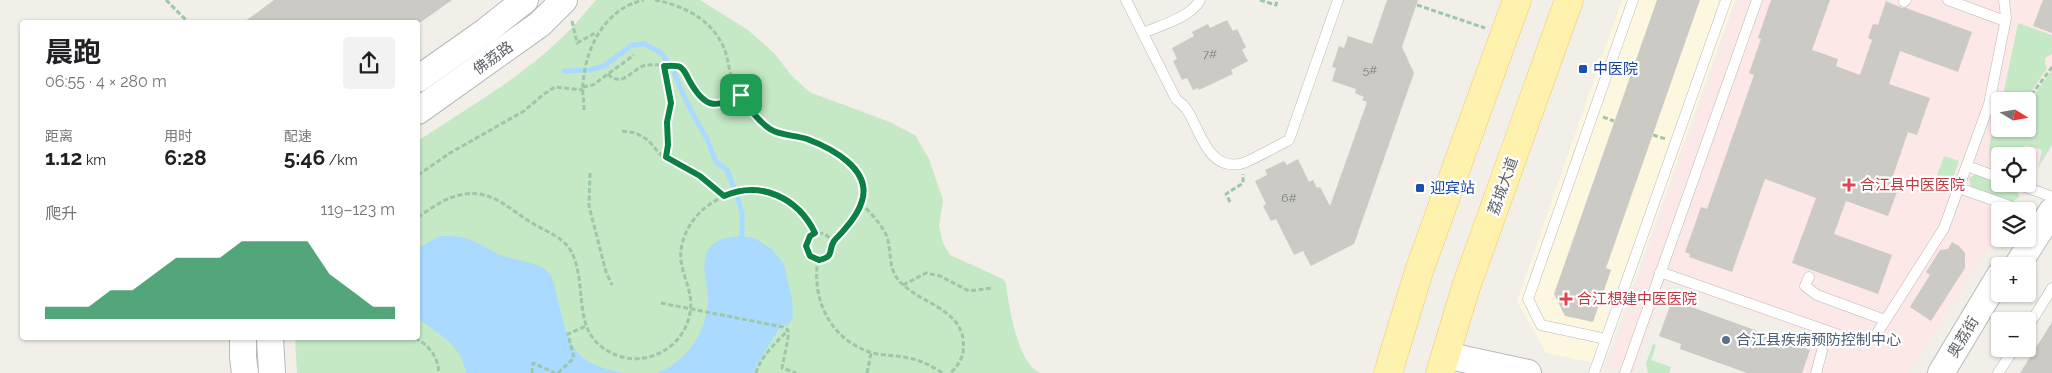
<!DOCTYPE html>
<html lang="zh">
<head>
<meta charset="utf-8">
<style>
	:root { --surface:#fff; --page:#f2f2f2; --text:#202124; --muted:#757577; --accent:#0b8043 }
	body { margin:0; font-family:Raleway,"Noto Sans SC",sans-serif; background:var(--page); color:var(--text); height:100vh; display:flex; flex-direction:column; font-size:19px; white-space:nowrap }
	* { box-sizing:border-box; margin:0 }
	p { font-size:16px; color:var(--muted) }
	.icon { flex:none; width:28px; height:28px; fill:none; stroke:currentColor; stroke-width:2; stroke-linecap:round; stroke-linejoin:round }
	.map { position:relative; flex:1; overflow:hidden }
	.drawer { position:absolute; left:20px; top:20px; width:400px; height:320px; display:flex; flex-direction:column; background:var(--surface); border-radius:5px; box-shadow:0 1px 4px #0004 }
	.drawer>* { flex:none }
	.needle { width:32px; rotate:101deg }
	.buttons { position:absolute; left:1991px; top:92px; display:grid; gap:10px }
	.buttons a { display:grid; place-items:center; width:45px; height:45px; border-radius:5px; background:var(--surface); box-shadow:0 1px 4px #0004; font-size:25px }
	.pin { position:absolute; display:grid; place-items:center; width:42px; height:42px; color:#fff; margin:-21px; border-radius:10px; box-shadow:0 2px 8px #0006 }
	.round { display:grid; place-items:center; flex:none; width:52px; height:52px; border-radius:5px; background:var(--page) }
	.headline { display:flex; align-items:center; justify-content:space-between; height:85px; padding:0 25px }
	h1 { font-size:28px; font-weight:700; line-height:38px }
	.metrics { display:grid; grid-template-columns:repeat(3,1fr); gap:8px; height:85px; padding:5px 25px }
	.metrics div { display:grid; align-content:center }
	.metrics b { font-size:21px; font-weight:700 }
	.metrics small { font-size:14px; font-weight:400 }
	.metrics p { font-size:14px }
	.chart { height:140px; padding:10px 25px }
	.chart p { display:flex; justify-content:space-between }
	.chart svg { width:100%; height:90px; margin-top:5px; fill:var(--accent); opacity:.7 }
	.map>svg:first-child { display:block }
</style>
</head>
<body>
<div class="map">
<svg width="2052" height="373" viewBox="0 0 2052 373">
	<rect width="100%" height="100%" fill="#f1efe8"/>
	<polygon fill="#fef7e0" points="1622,0 1735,0 1604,365 1546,353 1517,301"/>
	<path fill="#fce8e6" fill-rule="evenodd" d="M1737,0H2052V145L2010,211H2000V228L1908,373H1791L1806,332L1667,282L1634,373L1606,369ZM2000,101H2028V129H2000ZM2000,156H2028V184H2000Z"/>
	<g fill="#c5e8c5">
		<path d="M596,0H700L748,30L774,53L791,75L809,92L890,122L915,135L929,159L943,200L939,226L943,243L950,255L1003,279L1006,284C1009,307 1017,362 1040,373H297L295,338H418V141C464,110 516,81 556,43C571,30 583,15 596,0Z"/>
		<polygon points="2018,23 2052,35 2052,54 2045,58 2045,64 2047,68 2027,98 2023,101 2002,101"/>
		<path d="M2052,70V145L2038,168L2042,150L2025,145L2021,156H2000V165C1979,153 1995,130 2000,113V129H2009L2015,134L2023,129H2028V104Z"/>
		<polygon points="1944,156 1959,161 1950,186 1935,181"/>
		<polygon points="1976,174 2017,189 2019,197 2012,202 1971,187 1969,178"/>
		<polygon points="1653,344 1656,345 1651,360 1671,367 1669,373 1648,373 1646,363"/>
	</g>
	<g fill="#aadaff">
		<path d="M440,236C472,235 475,243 501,255C515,261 534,261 545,269C553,276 555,286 557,297C569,345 571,363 624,373H466C461,344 439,334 418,319V248Z"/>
		<path d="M739,236L754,238L772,249L784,264L792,300L793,317L788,326L782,324L757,364L754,373H656C685,363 706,334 708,303C709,283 695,256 716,242C722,238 733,237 739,236Z"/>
	</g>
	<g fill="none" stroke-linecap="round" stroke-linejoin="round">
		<g stroke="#aadaff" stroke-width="5">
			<polyline points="564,71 590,70 604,66 632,45 645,44 661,53 671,66 688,105 707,139 716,162 727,170 734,188"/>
			<polyline points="737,195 742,213 742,236"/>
		</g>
	</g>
	<g fill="#cccac5">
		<polygon points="274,0 452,0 421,22 244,22"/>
		<polygon points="1387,0 1418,0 1402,47 1414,73 1354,244 1311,266 1303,251 1294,255 1276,219 1271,221 1263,206 1266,204 1255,181 1267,175 1265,170 1284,161 1287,165 1298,159 1309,182 1313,180 1317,188 1320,187 1330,206 1367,102 1362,100 1364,97 1355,93 1356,89 1332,81 1336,68 1332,67 1339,46 1344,48 1348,36 1372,44"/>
		<polygon points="1657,0 1700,0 1606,268 1611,270 1593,322 1565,316 1554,294"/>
		<polygon points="1771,0 1830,0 1812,50 1838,59 1836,66 1860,75 1872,40 1868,38 1873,24 1878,25 1886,1 1902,8 1906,8 1972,32 1958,72 1900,51 1889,84 1930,98 1917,135 1908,132 1893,176 1902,179 1888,216 1846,201 1834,234 1892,255 1878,294 1792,263 1816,198 1765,179 1732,272 1689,257 1690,254 1685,252 1701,207 1707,209 1754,75 1749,73 1761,39 1758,38"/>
		<polygon points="2043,0 2052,0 2052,33 2033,26"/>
		<polygon points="1227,20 1233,31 1237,29 1246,47 1242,50 1248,61 1231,70 1233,74 1199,90 1198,88 1193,90 1187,78 1182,80 1173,61 1177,59 1172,48 1194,36 1192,32 1208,24 1210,28"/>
		<polygon points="1952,242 1959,246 1965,253 1965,268 1931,321 1910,307 1930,275 1926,272 1940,250 1948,249"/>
		<polygon points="1672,300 1810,350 1802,373 1747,373 1680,349 1681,344 1659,336"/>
		<polygon points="2052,322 2052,373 2020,373"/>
	</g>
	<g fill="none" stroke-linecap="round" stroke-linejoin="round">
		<defs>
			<g id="lane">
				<path d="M1126,0L1176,99C1180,102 1184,106 1187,110C1200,129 1207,170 1240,164C1250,162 1278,145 1289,140L1338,0"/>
				<polyline points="1948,0 2005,21"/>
				<polyline points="1904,2 1906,0"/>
				<path d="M1143,33C1161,25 1190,18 1200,0"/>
				<polyline points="1967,166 2000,178"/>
				<polyline points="2017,184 2050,196"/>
				<polyline points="1959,188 2024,211"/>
				<path d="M1660,272L1856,341C1864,342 1870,340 1876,335L1944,228L1989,104L2006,18L2004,0"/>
				<polyline points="1809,277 1805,286 1817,295 1885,320"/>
				<polyline points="2028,327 2052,288"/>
				<polyline points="1606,339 1541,325 1528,299 1633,0"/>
				<polyline points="1594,373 1726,0"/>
				<polyline points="1625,373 1757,0"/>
				<polyline points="1816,373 1822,351"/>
				<polyline points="1998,373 2014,349"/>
			</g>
			<g id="secondary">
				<polyline points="418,79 486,31 525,0"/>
				<polyline points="418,111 540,24 564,0"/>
				<polyline points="2017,266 2052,211"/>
				<polyline points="243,338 243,357 245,373"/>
				<polyline points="270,338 272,373"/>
				<polyline points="1445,355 1528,373"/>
				<polyline points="1941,373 2000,275"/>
			</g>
			<g id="primary">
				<polyline points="1388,373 1419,271 1517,0"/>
				<polyline points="1440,373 1466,287 1569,0"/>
			</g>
		</defs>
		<use href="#lane" stroke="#b5b8bc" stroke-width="11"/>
		<use href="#secondary" stroke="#b6babf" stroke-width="28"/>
		<use href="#primary" stroke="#f2c960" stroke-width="29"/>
		<g stroke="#9cc7a9" stroke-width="3" stroke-dasharray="5 2.5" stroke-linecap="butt">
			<polyline points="166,0 188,22"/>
			<path d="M655,0C685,6 711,19 724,48C728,57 728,68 732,77C738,95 750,110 764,123C776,134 791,134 806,139C825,145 852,158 860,178C871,203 850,225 833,243"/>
			<polyline points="1260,0 1276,5 1277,0"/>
			<polyline points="1417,5 1485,28"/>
			<polyline points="572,21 577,43 597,32"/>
			<polyline points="665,66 671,103 667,122 668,145 666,157"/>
			<path d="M608,74C623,90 635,65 647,65C658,64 669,66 680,67C704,89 695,122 741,95"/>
			<polyline points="583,87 593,85 634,55"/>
			<polyline points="2027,101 2052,67"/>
			<path d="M584,110C584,101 582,92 583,83C586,46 606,8 644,0"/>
			<polyline points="1603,117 1614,121"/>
			<polyline points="622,131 636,133 648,140 661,155 700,176 724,196"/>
			<polyline points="1653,135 1666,139"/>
			<polyline points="590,173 589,206 606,272 612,285"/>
			<polyline points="418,175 450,153 524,111 544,94 555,87 583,90"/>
			<polyline points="1230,202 1226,194 1243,183 1243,174"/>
			<path d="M861,203C870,213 882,224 887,237C891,249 889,264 895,275C910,301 959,306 963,339C965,354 961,362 951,373"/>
			<path d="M418,217C428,211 439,202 450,198C488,184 504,206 532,223C547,232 566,238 573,255C589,293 568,340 622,357C636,361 653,358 665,350C685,338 695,313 689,291C686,278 679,264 681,250C687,208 732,182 772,193C792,199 806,215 815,233"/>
			<circle cx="819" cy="246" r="13"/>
			<path d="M818,259C811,300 831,341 873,353C884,356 896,355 908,358C921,360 931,366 943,373"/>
			<polyline points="903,285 926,273 940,276 969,291 992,288"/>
			<polyline points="661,303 783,327 788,330 788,338 782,368 796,373"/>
			<path d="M415,338C429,345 438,357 439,373"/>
			<polyline points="532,373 533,363 555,373"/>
			<polyline points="558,373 574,358 568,334 586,326"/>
			<path d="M756,373C760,357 777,342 788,330"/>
			<polyline points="867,373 871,353"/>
		</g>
		<use href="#lane" stroke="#fff" stroke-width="10"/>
		<use href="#secondary" stroke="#fff" stroke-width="26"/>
		<use href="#primary" stroke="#fff2af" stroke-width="28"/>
	</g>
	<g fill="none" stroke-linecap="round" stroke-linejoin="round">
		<defs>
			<path id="route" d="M664,66C669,66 676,65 680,67C684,69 687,76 689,80C704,107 714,110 741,95C748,107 758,121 770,129C781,136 795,135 807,139C831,148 872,169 862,201C859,212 852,221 844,230C841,234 837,237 834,241C828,250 835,257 819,260L810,256L806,246L810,236L815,233C798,198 761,180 724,196L700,176L666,157L668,145L667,122L671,103Z"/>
		</defs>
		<use href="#route" stroke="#fff" stroke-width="10"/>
		<use href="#route" stroke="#0b8043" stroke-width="6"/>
	</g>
	<g fill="#1a4fb4" stroke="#fff" stroke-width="2">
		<rect x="1578" y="64" width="10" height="10" rx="2.5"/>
		<rect x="1415" y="183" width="10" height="10" rx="2.5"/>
	</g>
	<g fill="#e0444e" stroke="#fff" stroke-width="2">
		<path d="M1846.5 177.5h5v5h5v5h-5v5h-5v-5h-5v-5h5z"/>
		<path d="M1563.5 291.5h5v5h5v5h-5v5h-5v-5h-5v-5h5z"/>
	</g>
	<circle fill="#5c6f8a" stroke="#fff" stroke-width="2" cx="1726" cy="340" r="5"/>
	<g text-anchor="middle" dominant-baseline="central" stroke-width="4.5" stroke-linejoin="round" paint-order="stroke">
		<g font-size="12" fill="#7a7d7f">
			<text x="1210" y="54">7#</text>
			<text x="1370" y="70">5#</text>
			<text x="1289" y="198">6#</text>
		</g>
		<g font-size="15" fill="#5f6368" stroke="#fff">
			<text transform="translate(493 58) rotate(-36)">佛荔路</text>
			<text transform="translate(1503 186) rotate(-70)">荔城大道</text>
			<text transform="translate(1963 337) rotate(-59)">奥荔街</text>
		</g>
		<g font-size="15" fill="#164399" stroke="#fff" text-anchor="start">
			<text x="1593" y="69">中医院</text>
			<text x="1430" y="188">迎宾站</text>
		</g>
		<g font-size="15" fill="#be3a42" stroke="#fff" text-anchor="start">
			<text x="1860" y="185">合江县中医医院</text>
			<text x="1577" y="299">合江想建中医医院</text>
		</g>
		<g font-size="15" fill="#4e5e75" stroke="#fff" text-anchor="start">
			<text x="1736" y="340">合江县疾病预防控制中心</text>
		</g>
	</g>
</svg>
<div class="buttons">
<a><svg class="needle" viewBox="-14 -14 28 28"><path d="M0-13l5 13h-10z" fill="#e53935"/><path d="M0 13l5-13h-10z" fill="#757577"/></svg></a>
<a><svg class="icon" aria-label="locate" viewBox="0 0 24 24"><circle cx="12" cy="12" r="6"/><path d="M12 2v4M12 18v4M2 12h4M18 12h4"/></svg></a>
<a><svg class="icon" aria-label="layers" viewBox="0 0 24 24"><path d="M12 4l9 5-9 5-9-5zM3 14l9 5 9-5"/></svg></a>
<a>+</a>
<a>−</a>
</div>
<div class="pin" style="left:741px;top:95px;background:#1e9e55"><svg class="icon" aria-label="arrive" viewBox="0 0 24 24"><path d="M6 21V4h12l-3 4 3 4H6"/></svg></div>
<section class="drawer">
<div class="headline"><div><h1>晨跑</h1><p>06:55 · 4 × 280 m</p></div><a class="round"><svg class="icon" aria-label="share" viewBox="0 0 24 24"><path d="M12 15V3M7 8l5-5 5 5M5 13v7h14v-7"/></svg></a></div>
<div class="metrics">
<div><p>距离</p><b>1.12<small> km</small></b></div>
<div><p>用时</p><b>6:28</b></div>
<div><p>配速</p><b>5:46<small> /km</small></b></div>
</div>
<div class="chart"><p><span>爬升</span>119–123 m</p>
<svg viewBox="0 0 160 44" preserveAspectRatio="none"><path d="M0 44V38L10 38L20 38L30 30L40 30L50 22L60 14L70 14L80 14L90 6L100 6L110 6L120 6L130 22L140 30L150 38L160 38V44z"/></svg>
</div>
</section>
</div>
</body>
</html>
